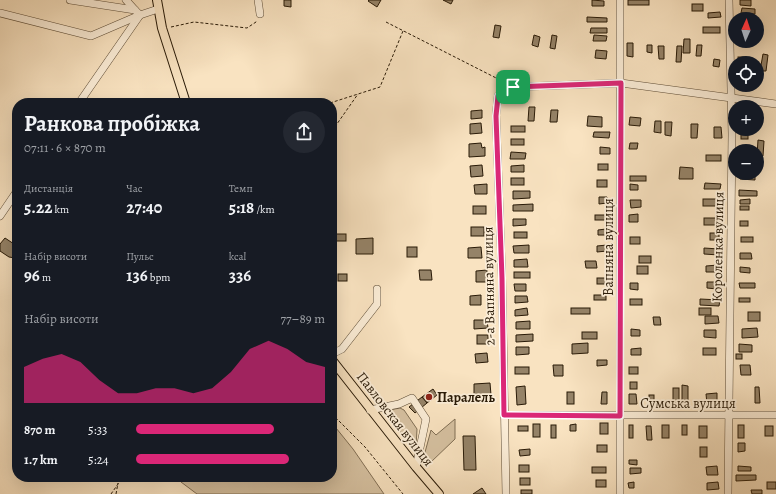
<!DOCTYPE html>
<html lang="uk">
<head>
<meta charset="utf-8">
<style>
	:root { --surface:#171b24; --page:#242831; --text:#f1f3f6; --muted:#9ea1a6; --accent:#db2777 }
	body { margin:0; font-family:Alegreya,serif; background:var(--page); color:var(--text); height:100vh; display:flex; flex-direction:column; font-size:15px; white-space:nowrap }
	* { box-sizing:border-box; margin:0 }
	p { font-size:13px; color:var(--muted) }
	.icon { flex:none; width:22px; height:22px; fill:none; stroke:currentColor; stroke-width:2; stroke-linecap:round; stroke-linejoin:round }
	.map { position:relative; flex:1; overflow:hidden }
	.sheet { position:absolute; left:12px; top:98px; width:325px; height:384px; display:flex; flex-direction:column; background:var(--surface); border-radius:16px; box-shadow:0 4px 16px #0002 }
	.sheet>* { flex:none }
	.needle { width:26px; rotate:3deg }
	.fabs { position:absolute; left:728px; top:12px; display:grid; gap:8px }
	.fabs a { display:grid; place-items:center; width:36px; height:36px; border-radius:50%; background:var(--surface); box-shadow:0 4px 16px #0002; font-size:20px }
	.pin { position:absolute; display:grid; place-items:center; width:34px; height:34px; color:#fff; margin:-17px; border-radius:8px; box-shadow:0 2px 6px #0006 }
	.round { display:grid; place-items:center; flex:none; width:42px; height:42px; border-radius:21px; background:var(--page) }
	.headline { display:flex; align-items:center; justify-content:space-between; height:68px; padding:0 12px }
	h1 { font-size:22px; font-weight:600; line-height:30px }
	.metrics { display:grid; grid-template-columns:repeat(3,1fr); gap:6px; height:68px; padding:4px 12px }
	.metrics div { display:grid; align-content:center }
	.metrics b { font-size:17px; font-weight:600 }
	.metrics small { font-size:11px; font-weight:400 }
	.metrics p { font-size:11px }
	.chart { height:112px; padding:8px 12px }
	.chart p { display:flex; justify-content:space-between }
	.chart svg { width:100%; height:72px; margin-top:4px; fill:var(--accent); opacity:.7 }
	ul { padding:0 12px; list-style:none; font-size:13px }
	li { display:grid; grid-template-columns:64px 48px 1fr; align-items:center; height:30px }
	li i { height:10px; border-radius:5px; background:var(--accent) }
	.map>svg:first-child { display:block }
</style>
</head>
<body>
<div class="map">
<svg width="776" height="494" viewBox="0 0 776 494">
	<rect width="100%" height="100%" fill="#f9e3c1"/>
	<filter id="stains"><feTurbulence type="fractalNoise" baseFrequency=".005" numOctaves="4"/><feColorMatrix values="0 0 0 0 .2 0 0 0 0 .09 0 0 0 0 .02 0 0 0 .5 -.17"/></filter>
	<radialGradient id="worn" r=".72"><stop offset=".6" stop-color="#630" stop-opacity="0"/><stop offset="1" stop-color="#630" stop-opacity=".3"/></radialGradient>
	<g fill="#d6c1a1" stroke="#806e54">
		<polygon points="400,408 404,410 417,429 416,447 413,448 384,411"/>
		<polygon points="455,419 455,439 431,462 426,462 424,460 424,456 431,430 436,435"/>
		<polygon points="332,423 353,449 384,494 197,494 181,482 178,477 332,477"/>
	</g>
	<g fill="#958368" stroke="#291a07">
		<polygon points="284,0 291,0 291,7 284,6"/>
		<polygon points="369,0 381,0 377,7 368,1"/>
		<polygon points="443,0 453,0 451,4"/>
		<polygon points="592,0 604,1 604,6 592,6"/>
		<rect x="628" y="0" width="21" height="5"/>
		<polygon points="740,0 751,0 751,6 740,5"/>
		<rect x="692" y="4" width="11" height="7"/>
		<polygon points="742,8 755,9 755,14 741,13"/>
		<polygon points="720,12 721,17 708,18 708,13"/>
		<polygon points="587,17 607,18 607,22 587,22"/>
		<rect x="739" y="17" width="16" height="2"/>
		<polygon points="495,25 501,26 499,38 493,37"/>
		<rect x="703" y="27" width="17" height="6"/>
		<polygon points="591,28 607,28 607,33 590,33"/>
		<polygon points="534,35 540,37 538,47 532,45"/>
		<polygon points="552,35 557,36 555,49 550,48"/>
		<polygon points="594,35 607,36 606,41 593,41"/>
		<polygon points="684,39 690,39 690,53 683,53"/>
		<polygon points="627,43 633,43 633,57 627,56"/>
		<polygon points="647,45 652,45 652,53 647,52"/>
		<polygon points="697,45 702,45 701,56 696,56"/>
		<polygon points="658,46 664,46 664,59 659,59"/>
		<polygon points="677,46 682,46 681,62 676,62"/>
		<polygon points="596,50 607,51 606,59 595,58"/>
		<polygon points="763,54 768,55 766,71 760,71"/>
		<rect x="738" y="57" width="8" height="6"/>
		<polygon points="714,59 720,60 719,67 713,66"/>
		<polygon points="529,107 535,107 534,121 528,121"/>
		<polygon points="482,110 482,118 471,119 471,111"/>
		<polygon points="551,110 558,110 557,122 550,122"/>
		<polygon points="588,116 602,117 602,127 587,126"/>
		<polygon points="630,117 641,118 640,126 629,125"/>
		<polygon points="655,121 661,121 661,133 654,132"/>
		<polygon points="665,122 672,122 671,136 665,135"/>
		<polygon points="481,123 482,133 470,134 470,124"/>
		<polygon points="691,124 698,124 697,138 691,138"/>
		<rect x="511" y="126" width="14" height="6"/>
		<polygon points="714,127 721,127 722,138 714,138"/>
		<polygon points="594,132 610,132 609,138 593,137"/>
		<rect x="741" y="133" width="7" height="6"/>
		<rect x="511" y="139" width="13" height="6"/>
		<polygon points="758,140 764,141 763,156 757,155"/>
		<polygon points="481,143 482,148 485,147 485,156 469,157 469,144"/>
		<polygon points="630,143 638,143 637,149 629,149"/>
		<polygon points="600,147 610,148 610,154 600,154"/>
		<polygon points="511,152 526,153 525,159 510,159"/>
		<rect x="706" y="155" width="15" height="6"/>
		<rect x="598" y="164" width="10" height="6"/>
		<polygon points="482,165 483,176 471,177 470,166"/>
		<polygon points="524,165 524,172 511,172 511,166"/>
		<polygon points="680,167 693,168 693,179 679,179"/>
		<polygon points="740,174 755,175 755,180 740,179"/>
		<rect x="630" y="176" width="16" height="5"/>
		<rect x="511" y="178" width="13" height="7"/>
		<rect x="597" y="180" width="10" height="7"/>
		<polygon points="705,183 721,184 720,189 704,189"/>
		<polygon points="487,184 487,194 475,194 474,185"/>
		<polygon points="630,184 638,185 638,190 630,190"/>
		<polygon points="739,190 757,191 757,196 739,196"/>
		<polygon points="513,191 530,191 530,198 513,199"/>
		<polygon points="599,197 607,197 607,203 599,204"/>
		<rect x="703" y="199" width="16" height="7"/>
		<polygon points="750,199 750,204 740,204 740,200"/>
		<polygon points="630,200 641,200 641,207 631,208"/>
		<polygon points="533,204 533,211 513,211 513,205"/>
		<rect x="473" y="206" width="13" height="8"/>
		<rect x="740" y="206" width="9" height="4"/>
		<polygon points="638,214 638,222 629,222 629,215"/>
		<rect x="595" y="215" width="14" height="5"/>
		<rect x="704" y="218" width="15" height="7"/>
		<polygon points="513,219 526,219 526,225 513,226"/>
		<rect x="740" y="221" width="8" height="5"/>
		<rect x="471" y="227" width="13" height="9"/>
		<polygon points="606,229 606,235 598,235 598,230"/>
		<rect x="514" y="232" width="13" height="6"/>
		<rect x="710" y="233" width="9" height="7"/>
		<rect x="336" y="234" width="10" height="7"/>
		<rect x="630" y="237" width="10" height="7"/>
		<rect x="741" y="237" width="12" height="5"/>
		<polygon points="5,238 17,246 17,254 15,258 9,257 0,251 0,244"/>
		<polygon points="373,238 373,254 356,254 356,239"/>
		<polygon points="529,245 529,253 514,253 513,246"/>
		<polygon points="607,245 607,251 597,252 597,246"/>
		<rect x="407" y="247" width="10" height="10"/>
		<polygon points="481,247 482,258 468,258 468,248"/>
		<polygon points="704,248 719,249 719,255 704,254"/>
		<polygon points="740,253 751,253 752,259 740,259"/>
		<rect x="639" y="256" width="12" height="7"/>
		<polygon points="527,259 528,267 514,267 514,260"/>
		<polygon points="585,261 596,261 597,268 586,268"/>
		<polygon points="718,265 718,272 706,272 706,266"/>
		<rect x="637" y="266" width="11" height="8"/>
		<polygon points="740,267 750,268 750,273 740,272"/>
		<polygon points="419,270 431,270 432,280 420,280"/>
		<polygon points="487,270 487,282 476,282 476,271"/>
		<rect x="514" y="272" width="16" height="6"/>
		<rect x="338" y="274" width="9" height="7"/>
		<rect x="597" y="278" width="10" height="6"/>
		<polygon points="707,282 718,282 717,289 707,288"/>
		<polygon points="630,283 638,283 638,290 630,289"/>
		<polygon points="739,283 755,283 755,288 740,288"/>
		<polygon points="514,284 526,284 526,291 515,291"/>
		<polygon points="481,295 481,305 470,305 470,296"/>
		<rect x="594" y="295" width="12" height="5"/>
		<polygon points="515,296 527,296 528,302 515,303"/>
		<rect x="739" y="298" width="11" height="4"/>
		<rect x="630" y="299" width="12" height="6"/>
		<polygon points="700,299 720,300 719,306 700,305"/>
		<polygon points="527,308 528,315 515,316 515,310"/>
		<rect x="571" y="308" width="19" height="6"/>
		<rect x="699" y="308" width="12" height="7"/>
		<rect x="748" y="312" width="12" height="9"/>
		<polygon points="705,316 718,316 719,323 705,324"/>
		<polygon points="653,317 660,317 661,325 654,325"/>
		<polygon points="474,320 487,320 488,328 474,329"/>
		<polygon points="530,321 530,329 516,329 516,322"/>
		<polygon points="757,328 758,337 742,338 742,329"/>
		<polygon points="631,329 640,330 640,336 631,336"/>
		<polygon points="704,330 716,330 716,338 704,337"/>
		<rect x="582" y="332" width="15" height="7"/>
		<polygon points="533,334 533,341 516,342 516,335"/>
		<rect x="477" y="335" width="11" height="9"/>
		<polygon points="588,343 588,353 572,354 572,344"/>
		<polygon points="739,344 752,345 752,352 739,352"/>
		<polygon points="516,347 529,347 529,354 516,355"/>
		<polygon points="641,348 641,355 631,355 631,349"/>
		<rect x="703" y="348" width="13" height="7"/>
		<polygon points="487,353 488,362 476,363 475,354"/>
		<rect x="736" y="354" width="6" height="5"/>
		<polygon points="597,360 607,360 607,365 597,366"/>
		<polygon points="553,365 563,365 563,376 554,376"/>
		<polygon points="740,365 750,365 751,375 741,375"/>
		<rect x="515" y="367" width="14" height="7"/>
		<rect x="629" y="367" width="9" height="7"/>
		<rect x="630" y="382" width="7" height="7"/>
		<polygon points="490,383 491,395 474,396 474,384"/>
		<polygon points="682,385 688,386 688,403 682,403"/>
		<polygon points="525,386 526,404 517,405 516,387"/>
		<polygon points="755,387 759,387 760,403 755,403"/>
		<rect x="673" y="388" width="6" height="15"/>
		<polygon points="433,389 437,395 427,403 422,397"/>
		<rect x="567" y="392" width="7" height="12"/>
		<polygon points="602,392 607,392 607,404 601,404"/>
		<polygon points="717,393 717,403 707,404 706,394"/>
		<polygon points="629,394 636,394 637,404 629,404"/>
		<rect x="649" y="395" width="5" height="8"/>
		<polygon points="422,397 427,403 415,413 409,407"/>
		<rect x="600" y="423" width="8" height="11"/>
		<rect x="533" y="424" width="7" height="13"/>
		<polygon points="576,424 576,431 570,431 570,425"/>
		<rect x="551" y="425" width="5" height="13"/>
		<rect x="629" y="425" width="4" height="13"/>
		<rect x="662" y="425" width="7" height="13"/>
		<rect x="682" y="425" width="5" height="10"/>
		<rect x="738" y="425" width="6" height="13"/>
		<rect x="518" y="426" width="10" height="5"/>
		<polygon points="646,426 651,426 652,440 647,440"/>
		<rect x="699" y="426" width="8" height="12"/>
		<rect x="765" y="426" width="8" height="10"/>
		<polygon points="463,436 475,436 476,470 464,470"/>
		<polygon points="738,443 745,443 745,451 738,452"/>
		<rect x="597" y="445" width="10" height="7"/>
		<rect x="700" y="447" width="7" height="10"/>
		<polygon points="530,449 530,455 520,456 519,450"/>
		<polygon points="629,460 637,460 637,465 629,464"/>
		<rect x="519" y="465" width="10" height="7"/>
		<polygon points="717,466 718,475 707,475 706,467"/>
		<polygon points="738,466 751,467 751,471 738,471"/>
		<rect x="592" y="467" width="14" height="6"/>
		<polygon points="630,468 641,468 641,473 630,474"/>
		<polygon points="736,475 756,475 756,480 736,481"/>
		<rect x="520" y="478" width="10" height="7"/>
		<rect x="596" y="480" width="10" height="7"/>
		<polygon points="634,482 634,488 629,488 628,483"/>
		<polygon points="718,482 719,489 707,490 707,483"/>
		<rect x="767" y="482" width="9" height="7"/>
		<polygon points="482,488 486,494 473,494"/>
		<rect x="521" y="490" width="11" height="4"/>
		<polygon points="751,490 762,490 762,494 752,494"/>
	</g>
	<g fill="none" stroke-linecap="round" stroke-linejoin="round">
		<defs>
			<g id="minor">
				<polyline points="70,0 135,10 140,15 79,103"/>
				<polyline points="126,0 135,10"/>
				<polyline points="258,0 260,14"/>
				<polyline points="0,13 91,36 140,15 158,9"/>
				<polyline points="0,216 17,191"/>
				<polyline points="332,354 342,349 377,304 377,289"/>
				<polyline points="370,410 399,404 412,398 426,419 416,467"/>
				<polyline points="504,415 776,415"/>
				<polyline points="506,494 502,278 496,115 498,96 513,87 621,83 776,104"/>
				<polyline points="620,494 620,0"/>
				<polyline points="728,494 732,134 729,0"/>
			</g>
			<g id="major">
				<polyline points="157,0 162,28 186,103"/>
				<polyline points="332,360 416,467 439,494"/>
			</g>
		</defs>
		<use href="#minor" stroke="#5d4c36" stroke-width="8"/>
		<use href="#major" stroke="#291a07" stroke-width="10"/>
		<g stroke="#291a07" stroke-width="1" stroke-dasharray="3 2" stroke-linecap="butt">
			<polyline points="386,22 506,83"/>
			<polyline points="171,27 194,22 247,28 256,22 257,20"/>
			<polyline points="330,103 380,87 403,31"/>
			<polyline points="332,131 358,94"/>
			<polyline points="332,414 365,447 403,494"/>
			<polyline points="171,477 172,477"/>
			<polyline points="111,494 123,477"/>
			<polyline points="116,494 118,483"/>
		</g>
		<use href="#minor" stroke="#fbedd7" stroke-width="7"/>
		<use href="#major" stroke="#f9e3c1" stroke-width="8"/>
	</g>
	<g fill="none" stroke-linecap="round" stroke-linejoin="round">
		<defs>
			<polygon id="route" points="621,83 620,416 504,415 502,278 496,116 498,96 513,87"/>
		</defs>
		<use href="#route" stroke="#fff" stroke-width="8"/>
		<use href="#route" stroke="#db2777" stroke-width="5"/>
	</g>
	<circle fill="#8f2418" stroke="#fbedd7" stroke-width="1.5" cx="429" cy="397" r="4"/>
	<g text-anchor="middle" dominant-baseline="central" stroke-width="3.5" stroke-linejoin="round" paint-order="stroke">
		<g font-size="14" fill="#291a07" stroke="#fbedd7">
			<text transform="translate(608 247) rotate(-90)">Вапняна вулиця</text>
			<text transform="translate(718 247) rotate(-89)">Короленка вулиця</text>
			<text transform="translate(489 286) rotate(-91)">2-а Вапняна вулиця</text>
			<text x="688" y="403">Сумська вулиця</text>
			<text transform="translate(395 419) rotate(52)">Павловская вулиця</text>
		</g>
		<g font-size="14" font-weight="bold" fill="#291a07" stroke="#fbedd7" text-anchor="start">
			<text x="437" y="397">Паралель</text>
		</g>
	</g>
	<rect width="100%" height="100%" filter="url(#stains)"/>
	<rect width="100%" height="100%" fill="url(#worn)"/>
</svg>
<div class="fabs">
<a><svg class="needle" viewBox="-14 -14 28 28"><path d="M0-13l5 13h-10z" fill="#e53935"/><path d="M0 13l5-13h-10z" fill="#9ea1a6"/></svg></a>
<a><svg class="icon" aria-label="locate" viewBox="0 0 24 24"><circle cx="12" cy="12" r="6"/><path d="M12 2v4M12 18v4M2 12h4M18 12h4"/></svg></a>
<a>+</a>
<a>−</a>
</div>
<div class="pin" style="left:513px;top:87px;background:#1e9e55"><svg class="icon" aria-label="arrive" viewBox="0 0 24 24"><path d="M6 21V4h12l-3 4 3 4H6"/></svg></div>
<section class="sheet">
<div class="headline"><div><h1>Ранкова пробіжка</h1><p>07:11 · 6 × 870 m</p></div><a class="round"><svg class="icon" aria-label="share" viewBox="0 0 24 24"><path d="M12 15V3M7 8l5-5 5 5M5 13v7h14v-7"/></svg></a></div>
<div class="metrics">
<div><p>Дистанція</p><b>5.22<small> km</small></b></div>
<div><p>Час</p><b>27:40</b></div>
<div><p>Темп</p><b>5:18<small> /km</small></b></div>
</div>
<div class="metrics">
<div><p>Набір висоти</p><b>96<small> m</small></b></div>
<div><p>Пульс</p><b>136<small> bpm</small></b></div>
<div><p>kcal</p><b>336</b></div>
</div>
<div class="chart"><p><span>Набір висоти</span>77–89 m</p>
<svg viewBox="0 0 160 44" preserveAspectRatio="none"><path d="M0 44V22L10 17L20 14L30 19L40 30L50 38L60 38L70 35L80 35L90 38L100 35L110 25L120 11L130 6L140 11L150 19L160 22V44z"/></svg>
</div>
<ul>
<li><b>870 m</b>5:33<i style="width:73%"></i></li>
<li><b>1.7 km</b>5:24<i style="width:81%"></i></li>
</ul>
</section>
</div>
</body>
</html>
